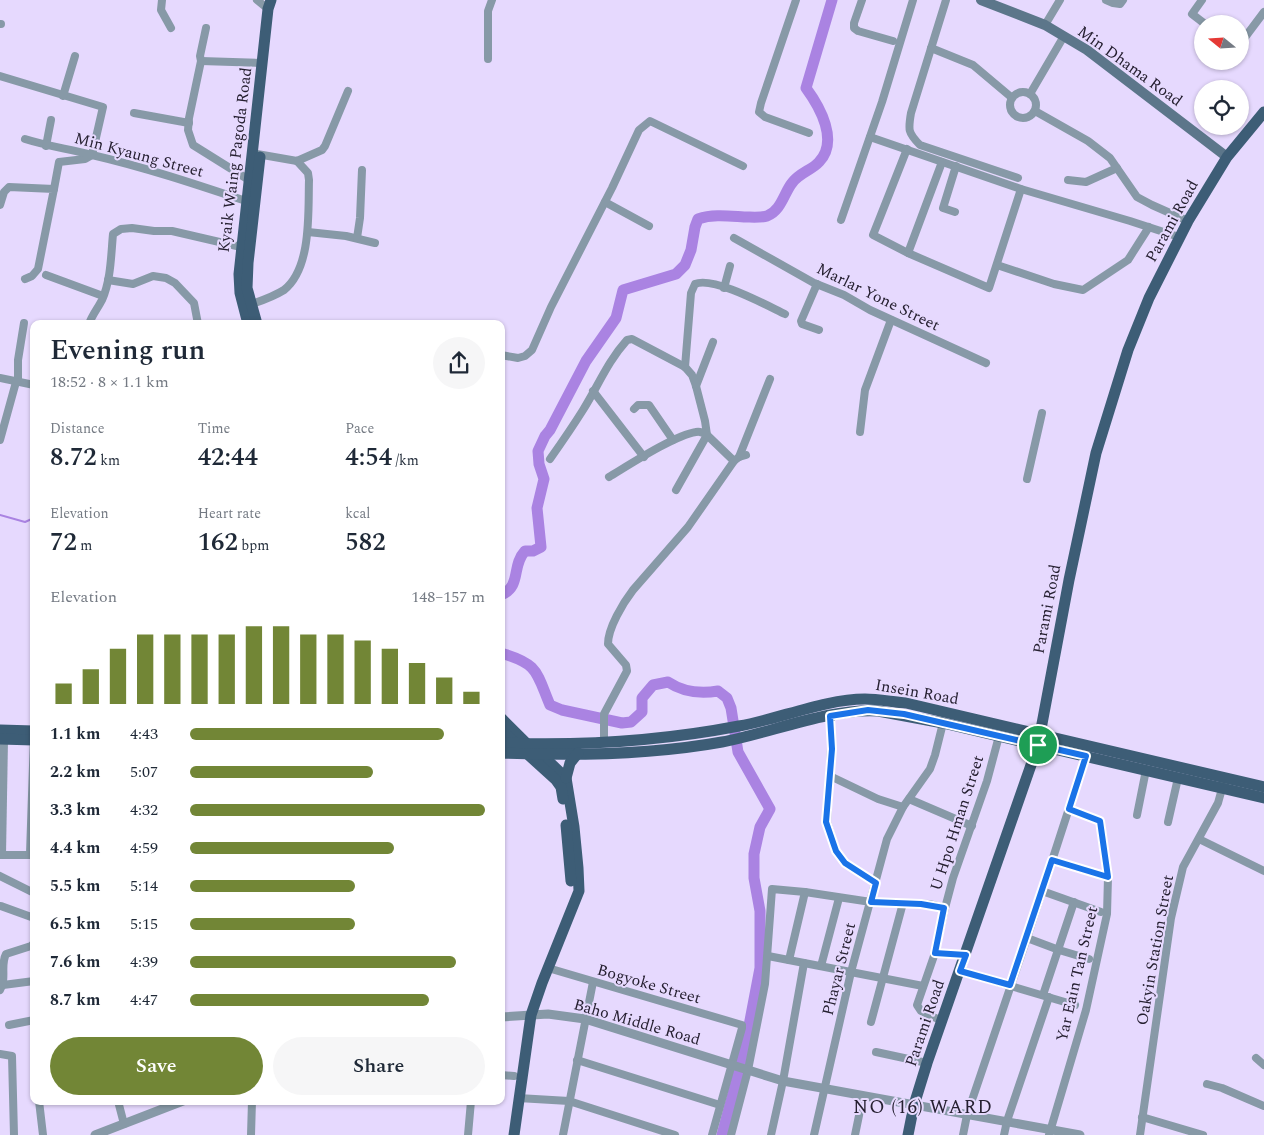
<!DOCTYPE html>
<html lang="en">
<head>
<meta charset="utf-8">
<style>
	:root { --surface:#fff; --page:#f6f6f7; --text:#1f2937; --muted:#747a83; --accent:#728636 }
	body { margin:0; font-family:Spectral,serif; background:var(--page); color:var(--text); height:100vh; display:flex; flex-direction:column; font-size:19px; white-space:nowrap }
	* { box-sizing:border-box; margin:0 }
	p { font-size:16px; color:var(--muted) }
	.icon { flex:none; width:28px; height:28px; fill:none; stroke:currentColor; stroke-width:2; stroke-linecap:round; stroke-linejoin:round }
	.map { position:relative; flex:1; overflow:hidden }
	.drawer { position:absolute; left:30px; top:320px; width:475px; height:785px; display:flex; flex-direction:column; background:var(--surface); border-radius:10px; box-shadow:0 1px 4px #0004 }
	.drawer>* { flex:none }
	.needle { width:32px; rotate:288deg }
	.fabs { position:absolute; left:1194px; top:15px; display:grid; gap:10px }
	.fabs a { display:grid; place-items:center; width:55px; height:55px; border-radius:50%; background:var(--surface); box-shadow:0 1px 4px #0004; font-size:25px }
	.pin { position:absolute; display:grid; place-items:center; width:42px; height:42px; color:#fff; margin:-21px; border:2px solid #fff; border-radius:50%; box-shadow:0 1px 5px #0007 }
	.round { display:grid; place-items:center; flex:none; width:52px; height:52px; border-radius:26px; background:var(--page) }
	.headline { display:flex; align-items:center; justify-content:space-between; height:85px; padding:0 20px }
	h1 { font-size:28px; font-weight:600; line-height:38px }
	.figures { display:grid; grid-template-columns:repeat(3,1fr); gap:8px; height:85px; padding:5px 20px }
	.figures div { display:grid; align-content:center }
	.figures b { font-size:25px; font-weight:600 }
	.figures small { font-size:14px; font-weight:400 }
	.figures p { font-size:14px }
	.chart { height:140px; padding:10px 20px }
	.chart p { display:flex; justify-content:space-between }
	.chart svg { width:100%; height:90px; margin-top:5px; stroke:var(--accent); stroke-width:6 }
	.cta { display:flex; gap:10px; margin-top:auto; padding:10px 20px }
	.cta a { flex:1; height:58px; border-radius:30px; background:var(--accent); color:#fff; font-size:20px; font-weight:600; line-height:58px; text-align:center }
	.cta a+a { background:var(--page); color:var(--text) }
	ul { padding:0 20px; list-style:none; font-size:16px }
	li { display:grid; grid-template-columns:80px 60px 1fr; align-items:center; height:38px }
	li i { height:12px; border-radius:6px; background:var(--accent) }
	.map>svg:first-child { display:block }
</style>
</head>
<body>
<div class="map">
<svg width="1264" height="1135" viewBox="0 0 1264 1135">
	<rect width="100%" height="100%" fill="#e6d9fe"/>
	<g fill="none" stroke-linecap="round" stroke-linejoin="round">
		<polyline stroke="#aa83e2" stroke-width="2" points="0,515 25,522 34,518"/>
		<g stroke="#aa83e2" stroke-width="11">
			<path d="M501,595C522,586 511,566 525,551H533L541,547L537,508L544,479L539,464L538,451L545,436L550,430L586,361L616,318L623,290L676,274L685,265L691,250L695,227L698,219C713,214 728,216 744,217C751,217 761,218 767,216C781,211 784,193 792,183C799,173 812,170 819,162C839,141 820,107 806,88L832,0"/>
			<path d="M501,653C539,664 536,672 550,705L562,710L622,723L631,722L642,712V698L653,685L668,682C683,692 700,694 718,691L727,698L731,708L738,752L770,809L760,827L754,854V878L760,911V968L744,1052L722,1135"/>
		</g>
		<g stroke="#8799a7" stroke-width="8">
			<polyline points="162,0 161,10 171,28"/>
			<polyline points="257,0 268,9"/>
			<polyline points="796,0 761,103 759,112 765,117 809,133"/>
			<polyline points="862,0 854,23 854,28 858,31 893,41"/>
			<path d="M946,0L911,113C908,130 908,133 920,145L1018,178"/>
			<polyline points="1106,0 1113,3 1120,4 1123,0"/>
			<polyline points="1202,0 1192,14 1205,24"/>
			<polyline points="0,24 1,24"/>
			<polyline points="1045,25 1060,0"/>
			<polyline points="206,28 200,56 201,61 189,118 188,130 193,145 249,180"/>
			<polyline points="1240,44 1264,12"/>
			<polyline points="931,48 973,65 1011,97"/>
			<polyline points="488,59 488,11 492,0"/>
			<polyline points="201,61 263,63"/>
			<polyline points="0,76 103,107 92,155 85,159 59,162 54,189"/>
			<circle cx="1023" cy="105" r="13"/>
			<polyline points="1030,94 1064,36"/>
			<polyline points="63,96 75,56"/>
			<polyline points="1035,111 1088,141 1110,158 1137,197 1152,205 1188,221"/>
			<polyline points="134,113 189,123"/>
			<polyline points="870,137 1021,189 1130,221 1179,237"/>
			<path d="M25,139C47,146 69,149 92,155C144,167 195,184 246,201"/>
			<polyline points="46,146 51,120"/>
			<polyline points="907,149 873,235 908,253 989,288 1021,189"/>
			<polyline points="257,154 297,161 322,150 325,146 348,91"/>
			<polyline points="1068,180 1086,182 1117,168"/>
			<polyline points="605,202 649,226"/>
			<polyline points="0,205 4,192 9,187 54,189 38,269 32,276 25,279"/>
			<polyline points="955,212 943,208 956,166"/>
			<polyline points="841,220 882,102 913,0"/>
			<polyline points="308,232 346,236 375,243"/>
			<polyline points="357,238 360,218 362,170"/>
			<polyline points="734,238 814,283 844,295 870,310 986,363"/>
			<polyline points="908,253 942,162"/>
			<polyline points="997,265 1054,284 1083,290 1128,260 1149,227"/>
			<polyline points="46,275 103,296"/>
			<polyline points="108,280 133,284 153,276 166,278 175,283 194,303 198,324"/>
			<polyline points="817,284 801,321 802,324 819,330"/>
			<polyline points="724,288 730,266"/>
			<path d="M249,305C258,302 276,295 284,290C312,268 308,211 309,180L308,173L297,161"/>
			<path d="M89,324C92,315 98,308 102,300C111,280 111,255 113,234L121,229L132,228L154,231H172L241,247"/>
			<polyline points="501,355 518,358 525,356 532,350 551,307 612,188 639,130 650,121 743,166"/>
			<path d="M685,367L691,293L695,284C713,276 766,305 785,314"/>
			<polyline points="0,378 34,385"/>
			<polyline points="18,382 18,360 24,323"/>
			<polyline points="696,386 713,342"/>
			<polyline points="593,391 644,457"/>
			<polyline points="634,409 638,405 649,405 673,440"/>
			<polyline points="860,432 865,390 891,320"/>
			<polyline points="0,440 16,382"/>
			<polyline points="739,457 770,379"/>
			<path d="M550,459C562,442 573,426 583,410C598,386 608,361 627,340L632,339L685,367L692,375L696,386L705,421L707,435L676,490"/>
			<path d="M609,477C629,465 675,435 696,432C700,431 704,433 707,435L734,461"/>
			<polyline points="1027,479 1042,413"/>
			<polyline points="831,716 831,749 827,822 836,851 845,863 876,883"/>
			<path d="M604,742V714L627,671L626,665L608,644C608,628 623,603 633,590L688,527L734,461L739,457L746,455"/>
			<polyline points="830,776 878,799 903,807"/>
			<polyline points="909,799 972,826"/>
			<polyline points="1137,815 1146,770"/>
			<polyline points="1168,822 1178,778"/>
			<polyline points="1199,839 1264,871"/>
			<polyline points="30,854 34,736"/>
			<polyline points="0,855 34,855"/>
			<polyline points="2,855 4,740"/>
			<polyline points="1052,860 1108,877"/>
			<polyline points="0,876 34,893"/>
			<polyline points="1042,891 1101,912"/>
			<polyline points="1,906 34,918"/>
			<polyline points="1027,938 1059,950 1089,959"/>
			<polyline points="935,953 966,955"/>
			<polyline points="768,956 923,986"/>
			<polyline points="789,960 805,892"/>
			<polyline points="821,966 839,898"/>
			<polyline points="548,968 742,1025 742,1028 712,1135"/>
			<polyline points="960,971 1075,1005"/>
			<polyline points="3,985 34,981"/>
			<path d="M0,990C7,979 0,965 6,954L31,946L34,943"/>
			<polyline points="1043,995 1074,902"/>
			<polyline points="942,1021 921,1011 917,1005 935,953 945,908 953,878 987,781 999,736"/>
			<polyline points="871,1022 903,903"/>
			<polyline points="9,1025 34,1020"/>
			<polyline points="876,1052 927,1063"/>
			<polyline points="0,1054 12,1056 14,1135"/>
			<polyline points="1256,1058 1264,1065"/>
			<polyline points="577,1060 720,1105"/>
			<polyline points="501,1075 514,1076"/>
			<polyline points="1207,1084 1222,1088 1264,1106"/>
			<polyline points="518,1098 569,1101 675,1135"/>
			<polyline points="39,1101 43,1135"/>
			<polyline points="118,1101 124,1124"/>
			<polyline points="1142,1117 1203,1135"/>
			<polyline points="251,1135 252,1101"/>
			<polyline points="468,1135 471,1101"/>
			<polyline points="563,1135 593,982"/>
			<polyline points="731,1135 748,1070 765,984 772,889 805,892 871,902 929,904 945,908"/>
			<polyline points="771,1135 783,1081 804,963"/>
			<polyline points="814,1135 851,972 887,839 903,807 930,769 935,755 943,723"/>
			<polyline points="855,1135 863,1096"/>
			<polyline points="963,1135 967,1115 1027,938 1086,756"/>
			<polyline points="1004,1135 1007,1121 1049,997"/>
			<polyline points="1049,1135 1086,1010 1107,914 1108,877 1100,821 1069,809"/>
			<polyline points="1140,1135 1171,918 1183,867 1218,803 1223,785"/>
		</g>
		<g stroke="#8799a7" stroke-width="9">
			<polyline points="501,1017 548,1014 585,1019 783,1081 1080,1135"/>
			<polyline points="95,1135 183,1101"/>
		</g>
		<polyline stroke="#5c768a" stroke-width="10" points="981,0 1045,25 1087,50 1227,157"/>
		<g stroke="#3d5d76" stroke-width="11">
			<polyline points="248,324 240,293 239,274 268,9 271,0"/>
			<polyline points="257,324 247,288 248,263 260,157"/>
			<polyline points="501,718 527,744 542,755 566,778 574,827 578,868 579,891 542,983 531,1015 514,1135"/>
			<polyline points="0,730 34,731"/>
			<polyline points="501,730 556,780 561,787 563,799"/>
			<polyline points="0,739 34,740"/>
			<path d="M501,743C580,746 661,741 739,726C779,719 825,699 865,699C878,699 893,702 906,703L1264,787"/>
			<path d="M501,753C574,756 650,755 722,742C771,733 829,708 878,711L943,723L1264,798"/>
			<polyline points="566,778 570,763 578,753"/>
			<polyline points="566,825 571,881"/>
			<polyline points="908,1135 914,1105 927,1063 1038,745 1069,580 1096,453 1128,350 1149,298 1188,221 1227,157 1264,112"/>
		</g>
	</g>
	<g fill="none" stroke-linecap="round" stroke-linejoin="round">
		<defs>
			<polygon id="route" points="868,710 904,714 1086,756 1069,809 1100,821 1108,877 1052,860 1010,985 960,971 966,955 935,953 944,908 921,904 871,902 876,883 845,863 836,851 826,822 832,749 830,716"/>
		</defs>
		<use href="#route" stroke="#fff" stroke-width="10"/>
		<use href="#route" stroke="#1a73e8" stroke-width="6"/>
	</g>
	<g text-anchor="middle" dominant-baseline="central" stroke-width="4" stroke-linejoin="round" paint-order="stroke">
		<g font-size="16" fill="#262031" stroke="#e6d9fe">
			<text transform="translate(1130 66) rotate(36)">Min Dhama Road</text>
			<text transform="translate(139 155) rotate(15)">Min Kyaung Street</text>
			<text transform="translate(235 160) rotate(-83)">Kyaik Waing Pagoda Road</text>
			<text transform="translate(1172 221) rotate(-61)">Parami Road</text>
			<text transform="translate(878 297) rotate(26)">Marlar Yone Street</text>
			<text transform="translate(1047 609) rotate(-79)">Parami Road</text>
			<text transform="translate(917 692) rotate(10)">Insein Road</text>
			<text transform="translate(957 823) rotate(-72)">U Hpo Hman Street</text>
			<text transform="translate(1155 950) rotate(-80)">Oakyin Station Street</text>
			<text transform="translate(839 969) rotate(-76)">Phayar Street</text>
			<text transform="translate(1077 974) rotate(-77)">Yar Eain Tan Street</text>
			<text transform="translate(649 984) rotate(16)">Bogyoke Street</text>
			<text transform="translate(637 1022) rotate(16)">Baho Middle Road</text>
			<text transform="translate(925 1023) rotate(-71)">Parami Road</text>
		</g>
		<g font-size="19" letter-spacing="1" fill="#262031" stroke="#e6d9fe">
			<text x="923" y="1107">NO (16) WARD</text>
		</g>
	</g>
</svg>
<div class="fabs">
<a><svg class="needle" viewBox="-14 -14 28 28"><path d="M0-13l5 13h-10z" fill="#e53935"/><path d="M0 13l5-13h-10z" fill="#747a83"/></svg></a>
<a><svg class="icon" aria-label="locate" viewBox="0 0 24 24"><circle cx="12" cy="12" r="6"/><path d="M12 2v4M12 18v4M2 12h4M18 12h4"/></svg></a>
</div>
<div class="pin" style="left:1038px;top:745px;background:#1e9e55"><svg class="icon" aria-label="arrive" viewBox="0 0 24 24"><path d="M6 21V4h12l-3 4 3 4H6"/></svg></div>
<section class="drawer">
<div class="headline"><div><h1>Evening run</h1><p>18:52 · 8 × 1.1 km</p></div><a class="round"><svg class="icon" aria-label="share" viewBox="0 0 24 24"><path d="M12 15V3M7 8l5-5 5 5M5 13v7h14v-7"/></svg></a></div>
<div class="figures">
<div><p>Distance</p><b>8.72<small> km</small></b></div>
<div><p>Time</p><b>42:44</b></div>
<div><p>Pace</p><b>4:54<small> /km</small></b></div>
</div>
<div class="figures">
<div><p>Elevation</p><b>72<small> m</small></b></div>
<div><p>Heart rate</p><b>162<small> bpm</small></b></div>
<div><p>kcal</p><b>582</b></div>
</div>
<div class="chart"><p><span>Elevation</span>148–157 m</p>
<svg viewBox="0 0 160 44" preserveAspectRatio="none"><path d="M5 44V34M15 44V27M25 44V17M35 44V10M45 44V10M55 44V10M65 44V10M75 44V6M85 44V6M95 44V10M105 44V10M115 44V13M125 44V17M135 44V24M145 44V31M155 44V38"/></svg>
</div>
<ul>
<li><b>1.1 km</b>4:43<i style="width:86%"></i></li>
<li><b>2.2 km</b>5:07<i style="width:62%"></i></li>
<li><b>3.3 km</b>4:32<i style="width:100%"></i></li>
<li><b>4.4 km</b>4:59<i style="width:69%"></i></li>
<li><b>5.5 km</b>5:14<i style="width:56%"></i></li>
<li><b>6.5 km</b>5:15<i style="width:56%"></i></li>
<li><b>7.6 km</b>4:39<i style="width:90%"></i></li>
<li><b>8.7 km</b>4:47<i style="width:81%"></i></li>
</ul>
<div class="cta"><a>Save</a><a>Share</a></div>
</section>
</div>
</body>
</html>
